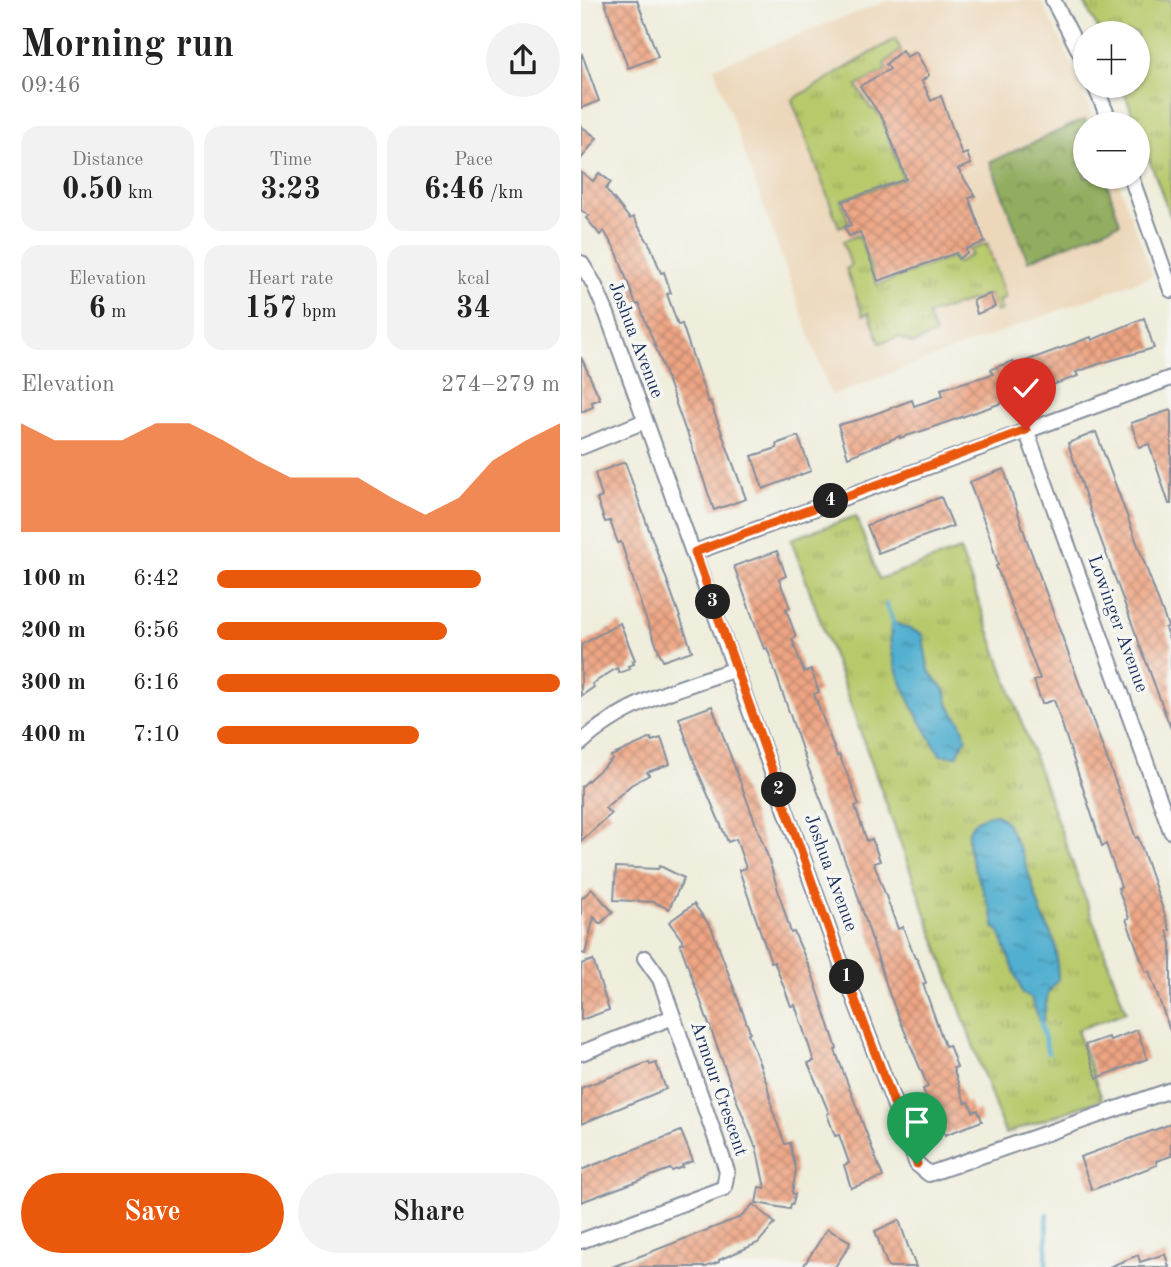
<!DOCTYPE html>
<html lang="en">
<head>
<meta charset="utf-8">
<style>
	:root { --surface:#fff; --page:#f2f2f2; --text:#222; --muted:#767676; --accent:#ea580c }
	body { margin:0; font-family:"Old Standard TT",serif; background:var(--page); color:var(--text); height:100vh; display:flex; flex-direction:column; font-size:26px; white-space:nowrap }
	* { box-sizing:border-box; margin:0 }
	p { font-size:23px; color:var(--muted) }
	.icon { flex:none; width:38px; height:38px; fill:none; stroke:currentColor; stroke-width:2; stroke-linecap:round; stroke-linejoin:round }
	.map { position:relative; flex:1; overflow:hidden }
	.panel { display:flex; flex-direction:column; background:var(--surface); width:581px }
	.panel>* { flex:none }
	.controls { position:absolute; left:492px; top:21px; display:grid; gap:14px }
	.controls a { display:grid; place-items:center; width:77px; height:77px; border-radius:50%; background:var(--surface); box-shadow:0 2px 5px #0004; font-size:35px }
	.pin { position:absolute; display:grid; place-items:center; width:60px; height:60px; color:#fff; margin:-72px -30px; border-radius:50% 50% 50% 0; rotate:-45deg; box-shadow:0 0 7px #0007 }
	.pin .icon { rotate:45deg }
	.km { position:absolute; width:35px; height:35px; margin:-18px; border-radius:50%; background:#222; color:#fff; font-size:19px; line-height:35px; text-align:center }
	.round { display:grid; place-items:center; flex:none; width:74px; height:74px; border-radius:37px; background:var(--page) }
	.overview { display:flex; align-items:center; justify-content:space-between; height:119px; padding:0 21px }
	h1 { font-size:38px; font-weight:800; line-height:52px }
	.figures { display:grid; grid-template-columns:repeat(3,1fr); gap:10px; height:119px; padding:7px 21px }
	.figures div { display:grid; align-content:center; border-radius:18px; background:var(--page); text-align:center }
	.figures b { font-size:30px; font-weight:800 }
	.figures small { font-size:19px; font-weight:400 }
	.figures p { font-size:19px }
	.chart { height:196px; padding:14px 21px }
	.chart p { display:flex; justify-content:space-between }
	.chart svg { width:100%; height:126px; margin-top:7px; fill:var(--accent); opacity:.7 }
	.cta { display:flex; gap:14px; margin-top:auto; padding:14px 21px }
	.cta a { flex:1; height:80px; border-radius:42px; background:var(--accent); color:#fff; font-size:28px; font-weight:800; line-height:80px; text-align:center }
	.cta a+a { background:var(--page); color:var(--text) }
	ul { padding:0 21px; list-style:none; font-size:23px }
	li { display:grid; grid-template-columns:112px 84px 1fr; align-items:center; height:52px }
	li i { height:18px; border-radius:9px; background:var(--accent) }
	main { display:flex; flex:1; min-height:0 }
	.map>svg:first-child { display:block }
</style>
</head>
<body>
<main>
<section class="panel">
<div class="overview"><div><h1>Morning run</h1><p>09:46</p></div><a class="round"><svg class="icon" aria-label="share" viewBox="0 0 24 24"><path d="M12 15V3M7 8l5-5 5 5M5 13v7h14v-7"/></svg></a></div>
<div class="figures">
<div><p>Distance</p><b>0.50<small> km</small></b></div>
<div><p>Time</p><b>3:23</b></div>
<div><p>Pace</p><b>6:46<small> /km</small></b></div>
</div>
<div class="figures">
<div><p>Elevation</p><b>6<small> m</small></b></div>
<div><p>Heart rate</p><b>157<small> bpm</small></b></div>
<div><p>kcal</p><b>34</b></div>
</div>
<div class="chart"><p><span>Elevation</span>274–279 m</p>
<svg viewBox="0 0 160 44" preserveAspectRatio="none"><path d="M0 44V6L10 12L20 12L30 12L40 6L50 6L60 12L70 19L80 25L90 25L100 25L110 32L120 38L130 32L140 19L150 12L160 6V44z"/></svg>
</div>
<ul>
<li><b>100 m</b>6:42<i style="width:77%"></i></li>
<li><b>200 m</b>6:56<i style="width:67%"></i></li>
<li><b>300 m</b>6:16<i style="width:100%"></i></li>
<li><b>400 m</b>7:10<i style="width:59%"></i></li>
</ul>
<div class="cta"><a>Save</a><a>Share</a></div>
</section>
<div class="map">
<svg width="590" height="1267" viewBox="0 0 590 1267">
	<defs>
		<pattern id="forest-crowns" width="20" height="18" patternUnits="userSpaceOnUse" patternTransform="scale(1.75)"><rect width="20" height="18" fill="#92ad60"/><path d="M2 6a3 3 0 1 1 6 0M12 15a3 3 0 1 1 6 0" fill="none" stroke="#768d52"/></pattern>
		<pattern id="park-tufts" width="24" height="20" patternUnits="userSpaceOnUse" patternTransform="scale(1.75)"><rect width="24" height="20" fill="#b8c96c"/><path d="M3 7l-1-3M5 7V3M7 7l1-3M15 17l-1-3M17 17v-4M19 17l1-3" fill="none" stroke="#95a45c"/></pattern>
		<pattern id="water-ripples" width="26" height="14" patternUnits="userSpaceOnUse" patternTransform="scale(1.75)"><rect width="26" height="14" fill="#51afcf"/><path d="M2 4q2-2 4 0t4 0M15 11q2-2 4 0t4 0" fill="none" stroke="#428fab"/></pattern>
		<pattern id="building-cross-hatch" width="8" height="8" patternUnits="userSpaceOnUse" patternTransform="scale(1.75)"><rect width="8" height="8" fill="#eea583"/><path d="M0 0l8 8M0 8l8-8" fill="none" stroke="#c0876e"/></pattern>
	</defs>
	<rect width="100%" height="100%" fill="#f6f6f2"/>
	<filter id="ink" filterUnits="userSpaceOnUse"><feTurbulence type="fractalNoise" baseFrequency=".0143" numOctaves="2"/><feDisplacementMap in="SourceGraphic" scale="14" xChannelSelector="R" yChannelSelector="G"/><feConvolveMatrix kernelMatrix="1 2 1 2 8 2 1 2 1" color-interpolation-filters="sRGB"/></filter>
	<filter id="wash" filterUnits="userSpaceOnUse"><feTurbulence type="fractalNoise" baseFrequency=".00686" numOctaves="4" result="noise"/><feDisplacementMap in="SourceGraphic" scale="28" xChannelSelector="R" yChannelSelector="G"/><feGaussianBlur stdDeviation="1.57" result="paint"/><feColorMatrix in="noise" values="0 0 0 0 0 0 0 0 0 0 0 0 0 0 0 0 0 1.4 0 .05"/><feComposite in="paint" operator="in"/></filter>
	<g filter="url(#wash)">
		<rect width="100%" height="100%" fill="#efeddb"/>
		<polygon fill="#ecd7ba" points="309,0 459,0 480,40 515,124 504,124 504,177 535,177 572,275 250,396 133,67"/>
		<polygon fill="url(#forest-crowns)" stroke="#566e5f" stroke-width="2" points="504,119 506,124 504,124 504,177 524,177 539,223 447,261 409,162"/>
		<g fill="url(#park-tufts)" stroke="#6a7c65" stroke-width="2">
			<polygon points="502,0 590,0 590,218 541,86 556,86 556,33 519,33"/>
			<polygon points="314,39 320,50 303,64 306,69 276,86 290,109 293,109 297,114 299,113 322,179 260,200 268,224 258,227 211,100"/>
			<polygon points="278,235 296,285 373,256 376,263 390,255 388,250 406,244 424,298 417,301 421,310 415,312 409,294 347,315 354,334 332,344 318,337 299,343 288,313 282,315 265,269 270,266 262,241"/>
			<polygon points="275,516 298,579 379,550 545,1012 496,1030 521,1099 424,1134 210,539"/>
		</g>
		<g fill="url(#water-ripples)" stroke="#366f96" stroke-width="2">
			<path d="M311,622L341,634L348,671L364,690L368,706L380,723L385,737L376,756L359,755C339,719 301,664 311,622Z"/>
			<path d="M416,814L426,823L442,856L461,915L475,945L477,979L467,993L461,1028L450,998L442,994L417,929L413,928V921C408,906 403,892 397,878C388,852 373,818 416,814Z"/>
		</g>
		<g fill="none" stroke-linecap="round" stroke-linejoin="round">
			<g stroke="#51afcf" stroke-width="4.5">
				<polyline points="305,605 314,627"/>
				<polyline points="460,1023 467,1053"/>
				<polyline points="465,1267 466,1214"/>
			</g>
		</g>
		<g id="blocks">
			<g fill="url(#building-cross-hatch)">
				<polygon points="23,0 56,0 77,57 47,68"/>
				<polygon points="321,50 325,57 335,52 348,75 341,81 350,101 360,96 381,155 386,153 390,164 377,169 394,196 388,198 404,242 385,249 386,253 377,259 375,253 297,281 279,232 268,236 263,227 270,225 262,201 325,179 303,121 279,86 309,69 305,64"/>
				<polygon points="1,54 18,101 0,108 0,55"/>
				<polygon points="0,126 16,138 0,159"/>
				<polygon points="0,172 12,181 18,173 30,182 25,189 49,219 52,217 70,247 80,273 83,272 90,293 86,294 97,325 101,324 127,402 129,401 165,499 133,510 106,432 105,432 78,356 58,304 55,305 36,253 23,231 19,235 5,218 8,216 0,210"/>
				<polygon points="409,294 414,307 396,314 392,300"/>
				<polygon points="563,318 573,348 524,362 495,372 497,376 341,431 319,438 319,436 267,457 257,425 280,419 331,400 333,406 362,396 360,389 412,374 410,369 432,361 434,365 510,337 511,340"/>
				<polygon points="0,357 19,399 11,402 12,407 0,412"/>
				<polygon points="590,410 590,504 588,504 568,444 558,447 550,423"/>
				<polygon points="515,432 587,627 584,628 590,644 590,729 514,524 487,443"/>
				<polygon points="217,436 230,471 182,489 171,456 196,448 195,444"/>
				<polygon points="44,462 111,651 82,661 63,614 40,542 37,543 29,521 24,522 16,499 21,497 14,473"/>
				<polygon points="423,469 445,538 555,838 557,837 589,930 586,931 590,943 590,1033 568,971 565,972 545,919 548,918 537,888 540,887 525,844 521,846 473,700 461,704 453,681 459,679 415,566 417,565 409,537 388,482"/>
				<polygon points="360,497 372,526 297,553 286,525"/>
				<polygon points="196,551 205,576 198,579 209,608 205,609 215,637 211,639 223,672 230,669 238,692 233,694 256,756 258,755 270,783 278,805 274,806 286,841 291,839 299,861 293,863 317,929 322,927 334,958 336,958 345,983 342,984 364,1046 368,1045 376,1067 372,1068 384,1103 388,1102 392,1112 397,1110 401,1121 364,1135 361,1128 358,1129 342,1089 347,1087 309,996 272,881 227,767 186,648 183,649 153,566"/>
				<polygon points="39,623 54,660 51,661 53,664 47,666 49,669 38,673 36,668 11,684 13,687 0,696 0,645"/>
				<polygon points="131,706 187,857 210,933 213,932 232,976 256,1049 254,1050 302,1177 270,1188 263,1165 268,1163 258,1135 254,1136 246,1114 248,1113 227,1063 233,1061 214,1005 210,1006 193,961 190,962 158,870 165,868 155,839 147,842 115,767 98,718"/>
				<polygon points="70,738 71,741 80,738 89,764 66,772 68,775 50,785 24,808 30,814 0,841 0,787 31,759 30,756"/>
				<polygon points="79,866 103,878 88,909 73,902 33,900 35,867 77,869"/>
				<polygon points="11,889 32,912 19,924 13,917 4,954 0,953 0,899"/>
				<polygon points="113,904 131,929 169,1032 167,1033 186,1084 192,1112 204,1144 209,1143 215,1170 211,1193 214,1194 212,1204 210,1204 209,1209 175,1203 178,1187 184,1188 175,1146 174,1146 154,1096 99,944 103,943 88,922"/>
				<polygon points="12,960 28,1010 0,1020 0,964"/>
				<polygon points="556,1030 566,1059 516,1078 504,1045 527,1037 529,1040"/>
				<polygon points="68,1062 69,1065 75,1063 85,1089 0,1124 0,1088"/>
				<polygon points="590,1124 590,1156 575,1161 576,1165 511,1190 499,1157"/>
				<polygon points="100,1131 112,1161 101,1165 102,1167 91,1171 89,1169 0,1202 0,1170"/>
				<polygon points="172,1204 194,1223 177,1243 138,1260 138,1262 125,1267 31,1267 160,1217"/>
				<polygon points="318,1220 327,1246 335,1267 307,1267 294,1231"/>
				<polygon points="246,1229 269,1241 268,1246 254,1267 222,1267"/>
				<polygon points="584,1254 588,1267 528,1267 557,1255 559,1262"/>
			</g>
		</g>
	</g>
	<g filter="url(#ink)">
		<use href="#blocks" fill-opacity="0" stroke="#858e9c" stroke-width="2"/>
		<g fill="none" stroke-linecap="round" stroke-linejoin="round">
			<defs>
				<g id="street">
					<polyline points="472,0 504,62"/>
					<polyline points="514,86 530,124"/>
					<polyline points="550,177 590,290"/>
					<polyline points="0,263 13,284 26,314 254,947 336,1164 348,1174 590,1090"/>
					<polyline points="445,430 590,831"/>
					<polyline points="0,447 64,421"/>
					<polyline points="114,552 590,378"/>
					<path d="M0,743C42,703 101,687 155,669"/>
					<polyline points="0,1053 92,1017"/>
					<polyline points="0,1241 143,1188 146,1171 79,979 64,958"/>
				</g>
			</defs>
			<use href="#street" stroke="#858e9c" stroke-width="18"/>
			<use href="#street" stroke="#fff" stroke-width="14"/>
		</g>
	</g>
	<g fill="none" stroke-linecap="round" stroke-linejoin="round" filter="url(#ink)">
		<defs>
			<polyline id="route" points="336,1164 254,947 114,552 445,430"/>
		</defs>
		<use href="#route" stroke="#fff" stroke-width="14"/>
		<use href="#route" stroke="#ea580c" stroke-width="9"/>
	</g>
	<g text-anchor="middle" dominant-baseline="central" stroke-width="7" stroke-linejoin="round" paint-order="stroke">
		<g font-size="19" fill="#1b2f5e" stroke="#f6f6f2">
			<text transform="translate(54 340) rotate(69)">Joshua Avenue</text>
			<text transform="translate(536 624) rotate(70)">Lowinger Avenue</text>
			<text transform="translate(249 873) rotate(70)">Joshua Avenue</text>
			<text transform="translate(137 1089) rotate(71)">Armour Crescent</text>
		</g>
	</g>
</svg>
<div class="controls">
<a>+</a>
<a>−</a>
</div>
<div class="pin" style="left:336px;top:1164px;background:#1e9e55"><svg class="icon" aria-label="arrive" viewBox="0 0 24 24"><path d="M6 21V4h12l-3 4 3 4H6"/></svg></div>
<div class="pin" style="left:445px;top:430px;background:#d93025"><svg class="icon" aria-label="check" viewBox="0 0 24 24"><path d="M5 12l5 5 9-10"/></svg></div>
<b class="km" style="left:266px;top:977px">1</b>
<b class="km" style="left:198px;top:790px">2</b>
<b class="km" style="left:132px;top:602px">3</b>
<b class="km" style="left:250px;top:501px">4</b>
</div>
</main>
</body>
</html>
